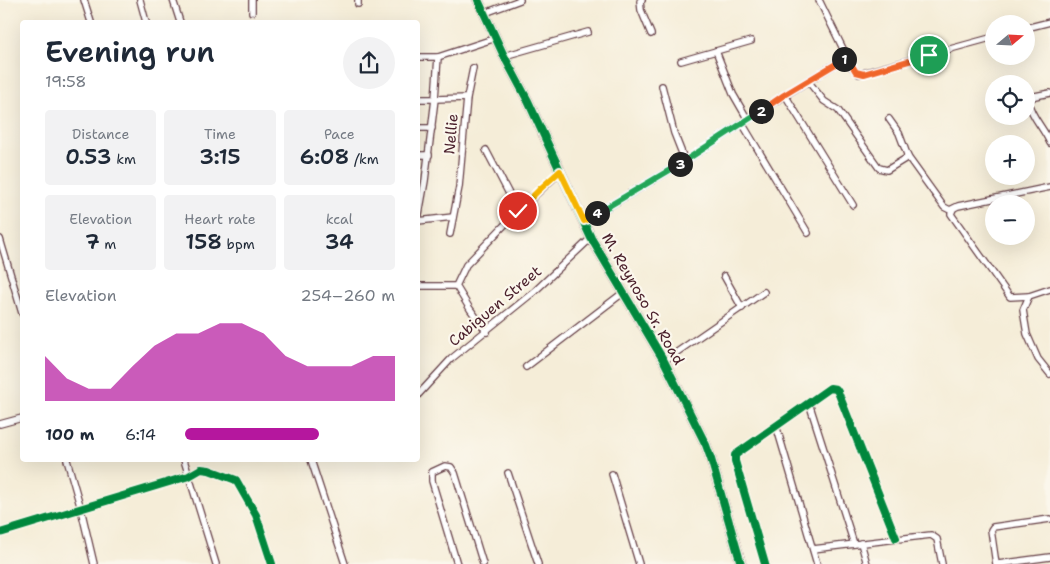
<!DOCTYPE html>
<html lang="en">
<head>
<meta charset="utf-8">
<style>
	:root { --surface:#fff; --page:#f2f2f3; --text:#1f2937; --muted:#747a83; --accent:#b5179e }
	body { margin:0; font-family:"Shantell Sans",sans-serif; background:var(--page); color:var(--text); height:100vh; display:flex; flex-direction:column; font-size:19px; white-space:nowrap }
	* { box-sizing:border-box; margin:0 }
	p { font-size:16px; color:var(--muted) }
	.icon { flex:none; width:28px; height:28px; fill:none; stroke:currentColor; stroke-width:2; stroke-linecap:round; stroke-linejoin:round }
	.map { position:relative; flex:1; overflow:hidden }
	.side { position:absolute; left:20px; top:20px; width:400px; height:442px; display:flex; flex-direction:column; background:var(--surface); border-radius:5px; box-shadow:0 5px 20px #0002 }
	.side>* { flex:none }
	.needle { width:32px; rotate:71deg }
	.tools { position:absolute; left:985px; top:15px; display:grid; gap:10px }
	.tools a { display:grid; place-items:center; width:50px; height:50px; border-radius:50%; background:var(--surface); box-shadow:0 5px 20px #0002; font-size:25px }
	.pin { position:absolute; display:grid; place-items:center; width:42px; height:42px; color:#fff; margin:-21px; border:2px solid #fff; border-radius:50%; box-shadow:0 1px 5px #0007 }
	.km { position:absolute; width:25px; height:25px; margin:-12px; border-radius:50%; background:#222; color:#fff; font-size:14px; line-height:25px; text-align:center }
	.round { display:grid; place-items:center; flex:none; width:52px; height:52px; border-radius:26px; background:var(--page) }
	.summary { display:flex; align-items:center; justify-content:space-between; height:85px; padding:0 25px }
	h1 { font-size:28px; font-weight:600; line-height:38px }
	.stats { display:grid; grid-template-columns:repeat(3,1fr); gap:8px; height:85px; padding:5px 25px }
	.stats div { display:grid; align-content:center; border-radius:5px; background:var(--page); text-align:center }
	.stats b { font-size:21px; font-weight:600 }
	.stats small { font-size:14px; font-weight:400 }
	.stats p { font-size:14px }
	.chart { height:140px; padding:10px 25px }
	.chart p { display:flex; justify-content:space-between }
	.chart svg { width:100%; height:90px; margin-top:5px; fill:var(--accent); opacity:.7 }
	ul { padding:0 25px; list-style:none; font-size:16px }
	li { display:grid; grid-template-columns:80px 60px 1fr; align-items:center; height:38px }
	li i { height:12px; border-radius:6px; background:var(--accent) }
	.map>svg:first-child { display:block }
</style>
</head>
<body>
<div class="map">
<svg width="1050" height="564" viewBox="0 0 1050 564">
	<rect width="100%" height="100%" fill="#fbf7ec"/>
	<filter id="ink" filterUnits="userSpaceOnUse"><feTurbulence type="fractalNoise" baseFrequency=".02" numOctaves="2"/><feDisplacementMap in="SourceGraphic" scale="10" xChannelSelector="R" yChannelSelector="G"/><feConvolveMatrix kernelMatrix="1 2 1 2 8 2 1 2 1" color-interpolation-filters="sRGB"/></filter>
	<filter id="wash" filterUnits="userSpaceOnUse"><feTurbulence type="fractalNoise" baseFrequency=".0096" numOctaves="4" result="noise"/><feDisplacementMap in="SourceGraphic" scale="20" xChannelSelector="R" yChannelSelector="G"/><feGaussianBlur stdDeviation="1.12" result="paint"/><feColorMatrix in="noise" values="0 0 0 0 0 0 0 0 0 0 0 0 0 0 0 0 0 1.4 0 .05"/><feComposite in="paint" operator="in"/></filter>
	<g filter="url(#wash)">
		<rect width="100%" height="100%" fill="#f5edd8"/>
	</g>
	<g filter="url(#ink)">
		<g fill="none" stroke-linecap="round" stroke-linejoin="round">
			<defs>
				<g id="street">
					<polyline points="84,0 91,22"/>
					<polyline points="140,0 146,22"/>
					<polyline points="173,0 180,22"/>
					<polyline points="642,0 640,1 641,10 651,34"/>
					<polyline points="819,0 852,67 859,74 994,37"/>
					<polyline points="358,4 358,0"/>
					<polyline points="252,12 252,0"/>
					<polyline points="485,13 520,0"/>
					<polyline points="1026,28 1050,22"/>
					<polyline points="504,56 588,32"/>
					<polyline points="418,57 438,57 496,38"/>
					<polyline points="438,57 435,99 467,98 459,187 450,234"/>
					<polyline points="681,61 716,51"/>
					<polyline points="808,81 824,101 838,110 879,168 887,170 908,157"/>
					<polyline points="662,86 674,133 685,161"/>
					<path d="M1050,93L1035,96L1028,101C1031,117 1044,128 1050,143"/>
					<polyline points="785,95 853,205"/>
					<polyline points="467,98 473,68"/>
					<polyline points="418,99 435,99 425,181 418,220"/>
					<polyline points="889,119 899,133 908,157 944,207 950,210 958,206 1050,187"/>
					<polyline points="748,120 733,94 716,51 751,41"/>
					<polyline points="742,123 808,233"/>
					<polyline points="418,128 432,128"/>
					<polyline points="486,150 518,211"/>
					<polyline points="418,155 429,155"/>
					<polyline points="953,209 951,214 1010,297 1029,296"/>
					<polyline points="418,221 453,217"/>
					<polyline points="584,221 685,161 785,95 847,57"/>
					<polyline points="0,239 22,313"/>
					<polyline points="724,276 742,308"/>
					<polyline points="418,286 456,286 466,265 518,211 561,171"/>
					<polyline points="456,286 470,309 487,332"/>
					<polyline points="1050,289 1029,296 1023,310 1027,334 1038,359 1050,374"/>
					<polyline points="664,361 764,292"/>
					<polyline points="526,367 624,292"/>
					<polyline points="418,395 451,359 535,291 591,238"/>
					<polyline points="809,403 854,544"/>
					<polyline points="0,424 22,418"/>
					<polyline points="776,425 817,564"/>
					<polyline points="67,460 81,509 94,564"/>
					<polyline points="184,460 216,564"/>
					<polyline points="311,460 345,564"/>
					<polyline points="508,473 538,564"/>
					<polyline points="612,474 639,564"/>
					<polyline points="0,533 189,476 201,469 209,470 236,480 256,515 272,564"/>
					<polyline points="861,543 867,564"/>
					<polyline points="813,549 931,535 937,539 942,564"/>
					<polyline points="457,564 432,481 432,472 445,466 451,467 455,473 483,564"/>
					<polyline points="765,564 735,461 735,455 830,388 836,389 838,392 896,538"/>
					<polyline points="996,564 991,530 993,527 1050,519"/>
					<polyline points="998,564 1050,557"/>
				</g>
				<polyline id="secondary" points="478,0 504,56 528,101 591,238 664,361 706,445 711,459 741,564"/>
			</defs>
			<use href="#street" stroke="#643e45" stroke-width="8"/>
			<use href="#secondary" stroke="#643e45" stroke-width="11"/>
			<use href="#street" stroke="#fff" stroke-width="5.5"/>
			<use href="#secondary" stroke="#fff" stroke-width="9"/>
			<defs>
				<g id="cycleway">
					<polyline points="478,0 504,56 528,101 591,238 664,361 706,445 711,459 741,564"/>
					<polyline points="0,533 189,476 201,469 209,470 236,480 256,515 272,564"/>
					<polyline points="765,564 735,461 735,455 830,388 836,389 838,392 896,538"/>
				</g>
			</defs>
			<use href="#cycleway" stroke="#fbf7ec" stroke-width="11"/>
			<use href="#cycleway" stroke="#00873e" stroke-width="8"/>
		</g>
	</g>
	<g fill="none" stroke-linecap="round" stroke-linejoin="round" filter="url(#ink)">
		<defs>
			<polyline id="split-1" points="844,59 847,57 856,72 864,74 929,55"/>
			<polyline id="split-2" points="761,111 784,95 844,59"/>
			<polyline id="split-3" points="680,164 761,111"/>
			<polyline id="split-4" points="597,213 680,164"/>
			<polyline id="split-5" points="540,189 560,171 584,221 597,213"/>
			<polyline id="split-6" points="518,211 540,189"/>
		</defs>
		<use href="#split-1" stroke="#fff" stroke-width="10"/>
		<use href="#split-2" stroke="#fff" stroke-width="10"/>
		<use href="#split-3" stroke="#fff" stroke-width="10"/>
		<use href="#split-4" stroke="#fff" stroke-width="10"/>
		<use href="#split-5" stroke="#fff" stroke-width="10"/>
		<use href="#split-6" stroke="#fff" stroke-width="10"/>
		<use href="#split-1" stroke="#f0652b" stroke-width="6"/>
		<use href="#split-2" stroke="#f0652b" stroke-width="6"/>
		<use href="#split-3" stroke="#22a559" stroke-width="6"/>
		<use href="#split-4" stroke="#22a559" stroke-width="6"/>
		<use href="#split-5" stroke="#f5b400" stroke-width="6"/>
		<use href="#split-6" stroke="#f5b400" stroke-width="6"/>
	</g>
	<g text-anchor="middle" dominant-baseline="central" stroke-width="4.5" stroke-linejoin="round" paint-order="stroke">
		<g font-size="15" fill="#4a1f2b" stroke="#fbf7ec">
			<text transform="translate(451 134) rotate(-85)">Nellie</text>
			<text transform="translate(643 299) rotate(60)">M. Reynoso Sr. Road</text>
			<text transform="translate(495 306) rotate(-40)">Cabiguen Street</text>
		</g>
	</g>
</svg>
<div class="tools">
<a><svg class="needle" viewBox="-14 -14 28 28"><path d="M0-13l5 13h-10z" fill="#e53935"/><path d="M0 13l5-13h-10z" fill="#747a83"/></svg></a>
<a><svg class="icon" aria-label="locate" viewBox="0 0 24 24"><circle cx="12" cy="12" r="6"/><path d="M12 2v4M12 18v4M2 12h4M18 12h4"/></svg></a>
<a>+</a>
<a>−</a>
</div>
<div class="pin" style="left:929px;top:55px;background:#1e9e55"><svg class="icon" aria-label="arrive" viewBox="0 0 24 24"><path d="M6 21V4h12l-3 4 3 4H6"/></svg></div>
<div class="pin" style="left:518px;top:211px;background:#d93025"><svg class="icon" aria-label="check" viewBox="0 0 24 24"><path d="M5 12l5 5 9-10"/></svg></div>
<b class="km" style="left:844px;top:59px">1</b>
<b class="km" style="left:761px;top:111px">2</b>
<b class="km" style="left:680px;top:164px">3</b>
<b class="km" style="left:597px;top:213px">4</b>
<section class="side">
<div class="summary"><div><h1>Evening run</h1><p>19:58</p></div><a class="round"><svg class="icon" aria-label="share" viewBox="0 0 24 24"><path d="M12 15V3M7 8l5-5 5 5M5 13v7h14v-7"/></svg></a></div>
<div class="stats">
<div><p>Distance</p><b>0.53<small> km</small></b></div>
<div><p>Time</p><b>3:15</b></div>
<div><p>Pace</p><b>6:08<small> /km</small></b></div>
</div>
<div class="stats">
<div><p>Elevation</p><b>7<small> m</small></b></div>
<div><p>Heart rate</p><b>158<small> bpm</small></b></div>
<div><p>kcal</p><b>34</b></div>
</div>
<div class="chart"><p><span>Elevation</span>254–260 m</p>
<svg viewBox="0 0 160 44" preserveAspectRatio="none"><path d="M0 44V22L10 33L20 38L30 38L40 27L50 17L60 11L70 11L80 6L90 6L100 11L110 22L120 27L130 27L140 27L150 22L160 22V44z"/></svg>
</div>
<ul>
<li><b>100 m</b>6:14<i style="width:64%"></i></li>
</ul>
</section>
</div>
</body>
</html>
